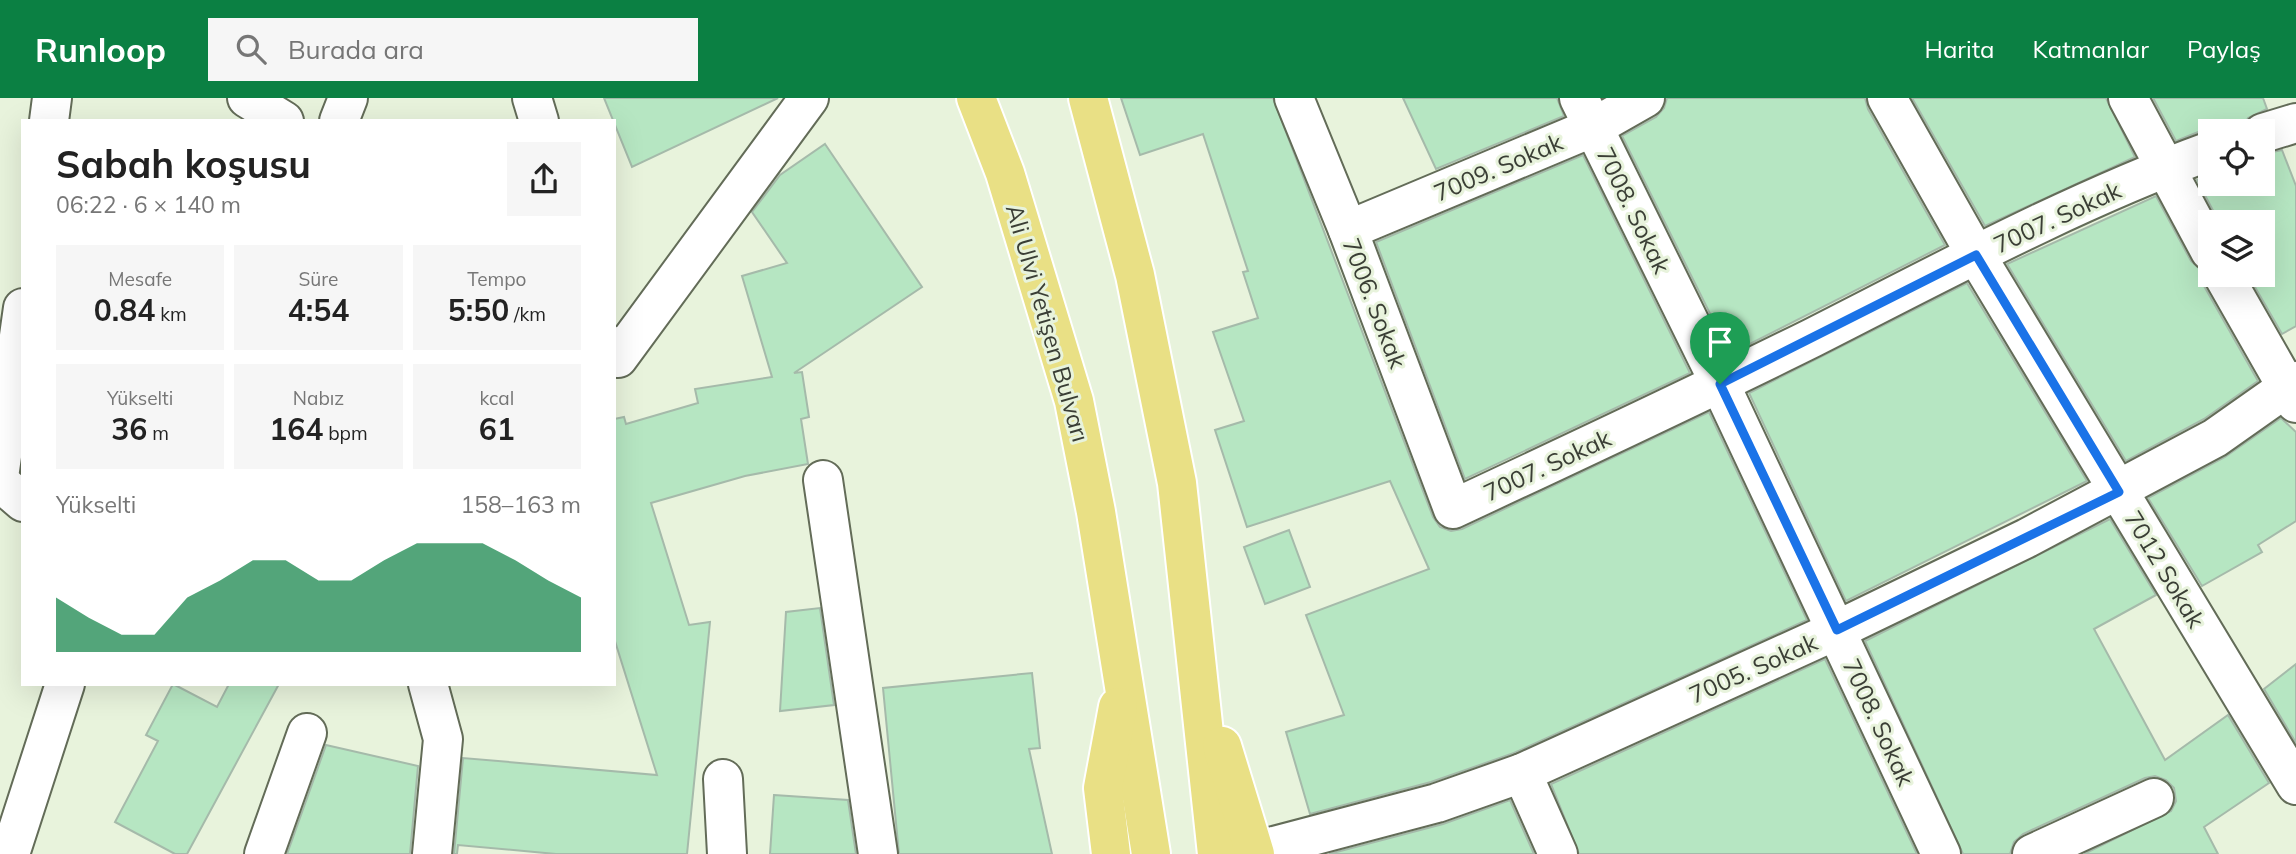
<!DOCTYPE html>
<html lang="tr">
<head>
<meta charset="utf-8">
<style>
	:root { --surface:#fff; --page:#f6f6f6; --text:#222; --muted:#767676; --accent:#0b8043 }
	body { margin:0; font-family:Mulish,sans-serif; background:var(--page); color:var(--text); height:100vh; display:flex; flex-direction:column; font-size:26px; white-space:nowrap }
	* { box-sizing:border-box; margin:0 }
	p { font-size:23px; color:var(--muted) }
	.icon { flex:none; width:38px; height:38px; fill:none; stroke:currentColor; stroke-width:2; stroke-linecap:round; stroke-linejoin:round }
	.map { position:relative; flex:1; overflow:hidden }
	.drawer { position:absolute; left:21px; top:21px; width:595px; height:567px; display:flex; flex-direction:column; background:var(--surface); border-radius:0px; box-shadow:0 7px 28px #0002 }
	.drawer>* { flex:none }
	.controls { position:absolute; left:2198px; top:21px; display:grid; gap:14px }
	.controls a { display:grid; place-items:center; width:77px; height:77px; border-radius:0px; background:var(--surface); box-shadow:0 7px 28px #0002; font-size:35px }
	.pin { position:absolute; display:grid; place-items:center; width:60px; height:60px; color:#fff; margin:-72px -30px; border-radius:50% 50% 50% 0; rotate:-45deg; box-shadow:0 0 7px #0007 }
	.pin .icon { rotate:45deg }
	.round { display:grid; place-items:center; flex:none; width:74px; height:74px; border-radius:0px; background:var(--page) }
	.head { display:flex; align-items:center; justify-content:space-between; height:119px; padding:0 35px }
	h1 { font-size:38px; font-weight:700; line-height:52px }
	.metrics { display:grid; grid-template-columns:repeat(3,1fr); gap:10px; height:119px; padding:7px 35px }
	.metrics div { display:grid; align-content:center; border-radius:0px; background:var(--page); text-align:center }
	.metrics b { font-size:30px; font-weight:700 }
	.metrics small { font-size:19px; font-weight:400 }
	.metrics p { font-size:19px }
	.chart { height:196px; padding:14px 35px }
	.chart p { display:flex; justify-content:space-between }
	.chart svg { width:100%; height:126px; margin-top:7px; fill:var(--accent); opacity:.7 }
	header { display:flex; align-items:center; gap:42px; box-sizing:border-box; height:98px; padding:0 35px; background:var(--accent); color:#fff }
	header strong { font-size:33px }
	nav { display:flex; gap:38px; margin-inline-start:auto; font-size:24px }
	.search { width:490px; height:63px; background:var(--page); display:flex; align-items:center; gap:18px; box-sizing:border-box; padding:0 24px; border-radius:0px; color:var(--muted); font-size:26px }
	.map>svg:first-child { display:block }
</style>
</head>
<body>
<header>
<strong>Runloop</strong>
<div class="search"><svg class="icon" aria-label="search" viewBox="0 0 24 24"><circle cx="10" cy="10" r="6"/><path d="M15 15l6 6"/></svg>Burada ara</div>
<nav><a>Harita</a><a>Katmanlar</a><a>Paylaş</a></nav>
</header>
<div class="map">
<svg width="2296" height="756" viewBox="0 0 2296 756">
	<rect width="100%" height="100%" fill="#e8f3dc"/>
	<g fill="#b6e6c2" stroke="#a5baaa" stroke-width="2">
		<polygon points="604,0 778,0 632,69"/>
		<polygon points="1121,0 1273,0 1433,419 1440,429 1451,433 1462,431 1709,314 1807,522 1514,655 1431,684 1310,716 1286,634 1344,617 1306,517 1429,471 1390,383 1247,429 1215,332 1244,323 1213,234 1258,220 1243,174 1248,173 1203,36 1140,57"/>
		<polygon points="1403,0 1557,0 1564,18 1436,71"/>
		<polygon points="1667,0 1865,0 1868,11 1945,147 1730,256 1622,38 1656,19 1664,10"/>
		<polygon points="1912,0 2106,0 2135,59 1985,128"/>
		<polygon points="2153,0 2263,0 2267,11 2248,20 2242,33 2203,32 2176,43"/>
		<polygon points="825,46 922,189 794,275 802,274 809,319 801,321 808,366 745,378 651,405 689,527 710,524 687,756 556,756 458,747 457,756 454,756 463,660 657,677 614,540 614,321 624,319 626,326 698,305 695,291 772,279 742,178 787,165 752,114 780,77"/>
		<polygon points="2282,52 2296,88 2296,228 2282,236 2248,177 2263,177 2263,124 2219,124 2197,82 2210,76 2210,86 2263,86 2263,56"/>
		<polygon points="1583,57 1690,275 1465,381 1376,144"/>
		<polygon points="2156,98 2191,163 2202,173 2204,188 2258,283 2204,321 2126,363 2007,166"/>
		<polygon points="1967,185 2087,383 1846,503 1749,295"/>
		<polygon points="2281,320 2296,334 2296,423 2258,447 2262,454 2202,488 2148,400 2225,359"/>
		<polygon points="2110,421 2156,497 2094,531 2165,662 2228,617 2269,685 2204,729 2218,756 2084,756 2171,713 2176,703 2174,690 2166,682 2155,678 2145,680 2023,736 2014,744 2010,756 1963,756 1865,543"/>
		<polygon points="1289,432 1310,489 1265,506 1244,449"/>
		<polygon points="820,510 834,607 780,613 786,514"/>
		<polygon points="1825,561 1917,756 1579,756 1551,686"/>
		<polygon points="2296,566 2296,645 2264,591"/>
		<polygon points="1032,575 1040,650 1029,651 1052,756 899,756 883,590"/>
		<polygon points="173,586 217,609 229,586 279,586 187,756 175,756 115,724 158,643 146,637"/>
		<polygon points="326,647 418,668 410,756 287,756"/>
		<polygon points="774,697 848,702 856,756 770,756"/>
		<polygon points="1510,702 1534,756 1329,756 1443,726"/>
	</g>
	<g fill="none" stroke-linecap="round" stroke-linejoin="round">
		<defs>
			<g id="minor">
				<polyline points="247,0 284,23"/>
				<polyline points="532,0 539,23"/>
				<path d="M1294,0L1348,132L1453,411C1573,355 1693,299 1812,240C1942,174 2073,103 2210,53"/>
				<polyline points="1579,0 1720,286 1941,756"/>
				<polyline points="1887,0 1976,157 2296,687"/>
				<polyline points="2128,0 2210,153"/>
				<polyline points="49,23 52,0"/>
				<polyline points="339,23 348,0"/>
				<polyline points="2263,35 2296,25"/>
				<polyline points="1348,132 1594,29 1645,0"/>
				<polyline points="2223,177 2296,305"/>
				<polyline points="614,248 618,260 809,0"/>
				<polyline points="0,372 23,210"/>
				<polyline points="823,382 878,756"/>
				<polyline points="0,384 23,404"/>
				<polyline points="428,586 443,641 432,756"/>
				<polyline points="1522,675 1558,756"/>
				<polyline points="723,681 727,756"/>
				<polyline points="1255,753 1437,705 1522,675 1837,532 2027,440 2215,340 2296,283"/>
				<polyline points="10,756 65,586"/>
				<polyline points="264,756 307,635"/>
				<polyline points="2032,756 2154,700"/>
			</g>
			<g id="major">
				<polyline points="976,0 1005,75 1074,303 1096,414 1151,756"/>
				<polyline points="1088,0 1135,177 1177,385 1217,756"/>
				<polyline points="1222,648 1255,756"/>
				<polyline points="1111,756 1103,690 1118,609"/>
			</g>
		</defs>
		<use href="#minor" stroke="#636c58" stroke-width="42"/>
		<use href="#major" stroke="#fff" stroke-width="42"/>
		<use href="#minor" stroke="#fff" stroke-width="38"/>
		<use href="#major" stroke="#e9e085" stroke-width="38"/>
	</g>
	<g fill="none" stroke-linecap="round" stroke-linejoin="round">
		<defs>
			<polygon id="route" points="1976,157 2119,394 1837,532 1720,286"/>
		</defs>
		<use href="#route" stroke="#fff" stroke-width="14"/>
		<use href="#route" stroke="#1a73e8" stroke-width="9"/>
	</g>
	<g text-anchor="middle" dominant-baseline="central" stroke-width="6" stroke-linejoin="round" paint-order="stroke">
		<g font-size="24" fill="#3a3e35" stroke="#e8f3dc">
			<text transform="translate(1498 69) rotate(-23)">7009. Sokak</text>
			<text transform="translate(1634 112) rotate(64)">7008. Sokak</text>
			<text transform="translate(2057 119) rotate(-25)">7007. Sokak</text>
			<text transform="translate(1375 205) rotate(69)">7006. Sokak</text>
			<text transform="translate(1048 225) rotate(74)">Ali Ulvi Yetişen Bulvarı</text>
			<text transform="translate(1547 367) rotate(-25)">7007. Sokak</text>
			<text transform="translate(2165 471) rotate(59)">7012 Sokak</text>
			<text transform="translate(1753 570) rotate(-24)">7005. Sokak</text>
			<text transform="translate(1879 624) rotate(65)">7008. Sokak</text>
		</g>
	</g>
</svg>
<div class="controls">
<a><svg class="icon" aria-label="locate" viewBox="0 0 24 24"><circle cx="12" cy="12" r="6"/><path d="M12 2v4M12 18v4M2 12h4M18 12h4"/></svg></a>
<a><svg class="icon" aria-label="layers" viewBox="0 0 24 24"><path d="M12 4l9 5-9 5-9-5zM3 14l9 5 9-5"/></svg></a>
</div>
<div class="pin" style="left:1720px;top:286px;background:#1e9e55"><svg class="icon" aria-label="arrive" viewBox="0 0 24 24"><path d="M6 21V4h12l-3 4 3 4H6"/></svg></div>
<section class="drawer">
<div class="head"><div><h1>Sabah koşusu</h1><p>06:22 · 6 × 140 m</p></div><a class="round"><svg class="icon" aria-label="share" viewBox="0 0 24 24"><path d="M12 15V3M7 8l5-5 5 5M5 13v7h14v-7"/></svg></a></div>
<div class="metrics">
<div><p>Mesafe</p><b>0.84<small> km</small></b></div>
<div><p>Süre</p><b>4:54</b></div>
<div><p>Tempo</p><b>5:50<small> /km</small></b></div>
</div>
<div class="metrics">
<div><p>Yükselti</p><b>36<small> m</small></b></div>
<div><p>Nabız</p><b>164<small> bpm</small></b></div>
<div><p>kcal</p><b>61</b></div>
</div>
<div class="chart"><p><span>Yükselti</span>158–163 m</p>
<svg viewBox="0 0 160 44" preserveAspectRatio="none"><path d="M0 44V25L10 32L20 38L30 38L40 25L50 19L60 12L70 12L80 19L90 19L100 12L110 6L120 6L130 6L140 12L150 19L160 25V44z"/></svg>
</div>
</section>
</div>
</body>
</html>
